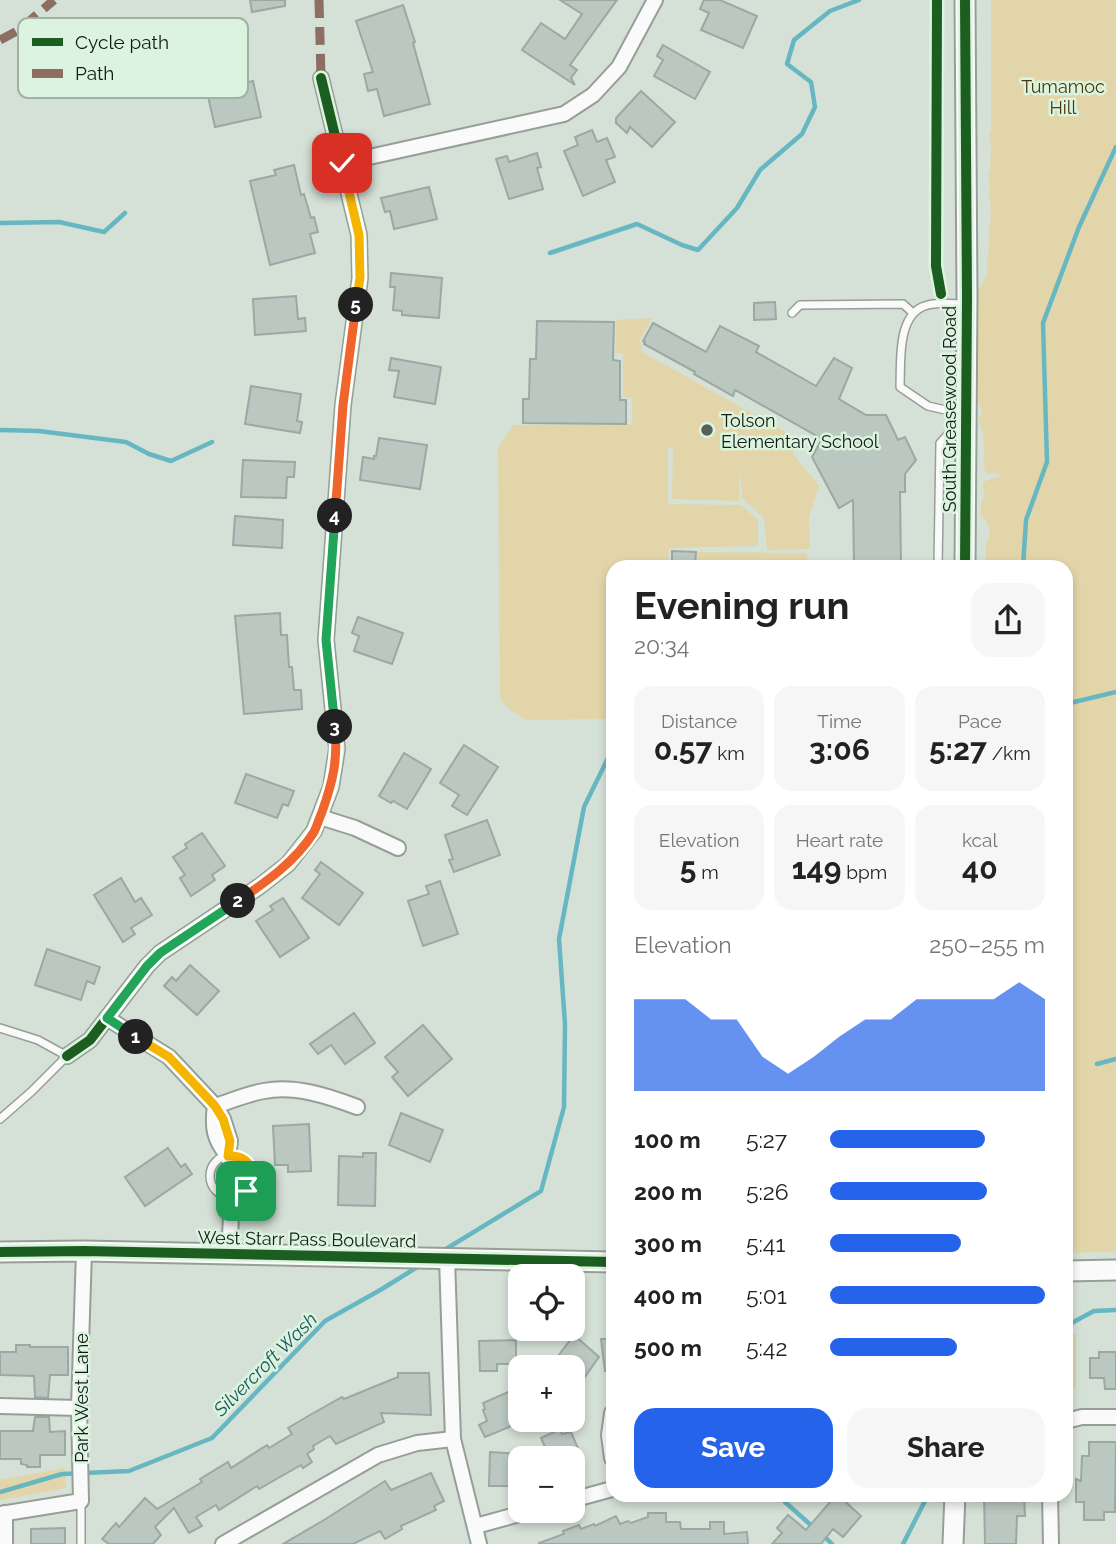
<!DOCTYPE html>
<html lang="en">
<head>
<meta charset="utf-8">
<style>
	:root { --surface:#fff; --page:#f6f6f6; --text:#222; --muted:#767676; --accent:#2563eb }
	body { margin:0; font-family:Raleway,sans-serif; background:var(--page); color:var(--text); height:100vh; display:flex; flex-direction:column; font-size:26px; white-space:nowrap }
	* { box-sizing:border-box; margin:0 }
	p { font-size:23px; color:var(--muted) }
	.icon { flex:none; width:38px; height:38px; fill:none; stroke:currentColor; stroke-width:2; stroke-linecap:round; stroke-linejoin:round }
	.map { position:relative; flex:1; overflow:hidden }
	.details { position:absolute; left:606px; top:560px; width:467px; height:942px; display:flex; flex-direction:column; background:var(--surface); border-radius:21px; box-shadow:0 4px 10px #0003 }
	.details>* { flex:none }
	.fabs { position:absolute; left:508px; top:1264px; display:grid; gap:14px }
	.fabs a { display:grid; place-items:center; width:77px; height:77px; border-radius:14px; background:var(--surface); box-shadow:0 4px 10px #0003; font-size:35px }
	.pin { position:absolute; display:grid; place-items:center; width:60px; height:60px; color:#fff; margin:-30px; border-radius:14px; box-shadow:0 4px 10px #0006 }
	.km { position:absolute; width:35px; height:35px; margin:-18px; border-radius:50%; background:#222; color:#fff; font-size:19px; line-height:35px; text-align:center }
	.round { display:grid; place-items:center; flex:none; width:74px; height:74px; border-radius:21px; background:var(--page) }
	.overview { display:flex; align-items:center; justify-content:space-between; height:119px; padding:0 28px }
	h1 { font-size:38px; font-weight:700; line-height:52px }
	.stats { display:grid; grid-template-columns:repeat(3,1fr); gap:10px; height:119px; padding:7px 28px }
	.stats div { display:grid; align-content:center; border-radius:18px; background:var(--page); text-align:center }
	.stats b { font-size:30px; font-weight:700 }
	.stats small { font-size:19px; font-weight:400 }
	.stats p { font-size:19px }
	.chart { height:196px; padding:14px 28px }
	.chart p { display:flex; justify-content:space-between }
	.chart svg { width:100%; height:126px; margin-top:7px; fill:var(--accent); opacity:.7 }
	.button { display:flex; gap:14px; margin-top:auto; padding:14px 28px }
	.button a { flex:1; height:80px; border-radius:21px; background:var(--accent); color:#fff; font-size:28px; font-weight:700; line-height:80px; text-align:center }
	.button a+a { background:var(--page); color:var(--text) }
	ul { padding:0 28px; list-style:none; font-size:23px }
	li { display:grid; grid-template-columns:112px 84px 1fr; align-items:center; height:52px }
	li i { height:18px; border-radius:9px; background:var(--accent) }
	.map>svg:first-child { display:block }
</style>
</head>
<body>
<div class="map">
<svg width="1116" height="1544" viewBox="0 0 1116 1544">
	<rect width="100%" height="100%" fill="#d5e1d6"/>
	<g fill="#e2d5a9">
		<path d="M991,0H1116V1252L1066,1253V567H985L986,543L990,536V532L986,520L980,515L982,500L985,496L982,486L985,481L1001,476L994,472L990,474H986C981,460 986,455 984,443C983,434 981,427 978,419L982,412L977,400V284L980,288L981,287L988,272C984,259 993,246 988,233L990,227L991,206L989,196L990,187L988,176L990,170L991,144L989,136L991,130Z"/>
		<polygon points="652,318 640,340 642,352 800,440 793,454 819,486 809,518 810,549 767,550 764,518 742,498 740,465 739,501 672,499 673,449 668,448 668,504 741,505 758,520 758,546 669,548 668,567 612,567 612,719 526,720 507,707 500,699 498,448 513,425 632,424 632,398 623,397 623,354 616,353 616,320"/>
		<polygon points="697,552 807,553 808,567 697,567"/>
		<polygon points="1066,1334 1076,1334 1076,1387 1066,1389"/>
		<polygon points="65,1468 66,1488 0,1500 0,1480"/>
	</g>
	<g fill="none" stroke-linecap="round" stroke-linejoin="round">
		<g stroke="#66b7c2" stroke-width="4.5">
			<polyline points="0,223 59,222 104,232 125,213"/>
			<polyline points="550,253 637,224 682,245 698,250 737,208 760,170 802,134 815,107 811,82 787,64 794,40 830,11 859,0"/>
			<polyline points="0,430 39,431 126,442 149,454 171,461 212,442"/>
			<polyline points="1023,567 1026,520 1047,462 1043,323 1079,227 1116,147"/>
			<polyline points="1066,704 1116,692"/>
			<polyline points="1097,1064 1116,1059"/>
			<polyline points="441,1252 541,1191 564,1107 565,1024 559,939 584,807 608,758 612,755"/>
			<polyline points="1066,1326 1094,1311 1116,1310"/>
			<polyline points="0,1492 62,1474 129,1471 212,1438 325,1321 382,1289 419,1266"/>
			<polyline points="785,1502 813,1527"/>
			<polyline points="823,1535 832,1544"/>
			<polyline points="903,1544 928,1495"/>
		</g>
	</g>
	<g fill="#bbc7c1" stroke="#9ca8a2" stroke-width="2">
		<polygon points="250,0 285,0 285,6 252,12"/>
		<polygon points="560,0 617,0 570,65 577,70 571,78 575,85 522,50 541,23 565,39 582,14"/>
		<polygon points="704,0 720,0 757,16 743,48 701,30 709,13 700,9"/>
		<polygon points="403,5 415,42 413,43 430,104 384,116 377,89 368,91 364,74 373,72 356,21"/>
		<polygon points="663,45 710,72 695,99 654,76 663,60 657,56"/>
		<polygon points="253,81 261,117 215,127 207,92"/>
		<polygon points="641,91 675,122 652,147 630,127 627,133 616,123 616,118"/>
		<polygon points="592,130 597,142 607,138 615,157 606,160 615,182 583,196 564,151 578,145 575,137"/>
		<polygon points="537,153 541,167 537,168 543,189 509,199 496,159 507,156 509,162"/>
		<polygon points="294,165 301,195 304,194 311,218 314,217 318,232 310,234 315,253 270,265 250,181 276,175 274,170"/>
		<polygon points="429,187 437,219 394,229 390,211 385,212 381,198"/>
		<polygon points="391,273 442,278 439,318 402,315 402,311 393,310 395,287 390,287"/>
		<polygon points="296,296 298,319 305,318 306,331 255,335 253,299"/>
		<polygon points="775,302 776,319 754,320 754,303"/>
		<polygon points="537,321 614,322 613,360 620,361 620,400 626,400 626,424 523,423 523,399 529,399 530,359 536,359"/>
		<polygon points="653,323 706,352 720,326 759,346 756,352 816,386 834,358 852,368 839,399 866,415 886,415 898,440 905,437 916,460 905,474 905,492 900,492 901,567 854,567 853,500 839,508 812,457 822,439 735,390 733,396 694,374 695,372 644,344 645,342 643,341"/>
		<polygon points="391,358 441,367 435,404 394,397 399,371 389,370"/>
		<polygon points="251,386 301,394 297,421 302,422 300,433 245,424"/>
		<polygon points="379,438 427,445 420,489 360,480 363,457 374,459 374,456 376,456"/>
		<polygon points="243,460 295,462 294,477 287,477 286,498 241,497"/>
		<polygon points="235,516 283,520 282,548 233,545"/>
		<polygon points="672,551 696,552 695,567 672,567"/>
		<polygon points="280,613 281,635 287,635 289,667 292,667 294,690 301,690 302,709 244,714 235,616"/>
		<polygon points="358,617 403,633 392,664 354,651 359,636 352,633"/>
		<polygon points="464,745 498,767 467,815 452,806 459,795 440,783"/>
		<polygon points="404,753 431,769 407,809 393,801 391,803 379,796"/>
		<polygon points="246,774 294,791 288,806 283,804 277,818 235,803"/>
		<polygon points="487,820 500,855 454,872 449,860 453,859 445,835"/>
		<polygon points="202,833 225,866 212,875 215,880 191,896 180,878 185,875 173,857 187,848 185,844"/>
		<polygon points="321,862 363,893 339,925 302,898 320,874 315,870"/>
		<polygon points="121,878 135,902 141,898 152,915 131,928 135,934 123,942 94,895"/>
		<polygon points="440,881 458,934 423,946 408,901 429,894 426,886"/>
		<polygon points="283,898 309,938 280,957 256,921 273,910 270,906"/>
		<polygon points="47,949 100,967 94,984 87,981 81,1000 35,985"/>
		<polygon points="190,965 219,991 197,1015 164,986 172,977 176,981"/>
		<polygon points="354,1013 375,1043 345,1064 331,1045 318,1054 310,1044"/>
		<polygon points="423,1025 452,1059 408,1096 392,1077 398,1072 385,1057"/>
		<polygon points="401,1113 443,1130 430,1162 389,1145"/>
		<polygon points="309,1124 311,1171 288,1172 288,1165 275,1165 273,1126"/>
		<polygon points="168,1148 181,1167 185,1164 192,1174 145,1206 125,1177"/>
		<polygon points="363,1153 376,1153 375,1206 338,1205 339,1156 363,1157"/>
		<polygon points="574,1335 599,1357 582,1381 572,1374 572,1367 563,1367 555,1360"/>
		<polygon points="601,1339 612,1339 612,1371 605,1371"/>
		<polygon points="516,1340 516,1364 497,1364 497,1371 480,1371 479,1341"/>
		<polygon points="16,1345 30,1345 30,1347 68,1347 68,1375 50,1375 48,1398 35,1397 34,1376 0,1375 0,1352 16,1352"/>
		<polygon points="1099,1352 1116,1352 1116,1389 1105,1389 1104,1378 1090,1378 1090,1358 1099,1358"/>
		<polygon points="398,1373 429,1373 431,1415 381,1413 384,1422 336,1444 330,1436 313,1446 314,1449 307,1454 312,1462 303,1468 301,1465 259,1489 257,1486 219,1510 216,1505 196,1517 202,1526 189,1533 174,1508 155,1527 161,1535 153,1544 109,1544 102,1539 116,1523 119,1527 145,1498 157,1509 202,1482 200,1479 228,1462 231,1468 267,1445 269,1448 292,1434 288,1428 310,1415 342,1397 344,1399 398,1377"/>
		<polygon points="508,1392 512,1401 514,1400 519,1411 516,1412 521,1422 485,1437 479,1425 487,1421 483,1410 485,1409 483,1403"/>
		<polygon points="35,1417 49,1417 50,1432 65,1431 65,1455 40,1455 40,1467 27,1467 27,1465 21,1464 21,1459 0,1459 0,1431 33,1431"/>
		<polygon points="560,1429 562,1434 571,1432 580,1453 572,1458 550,1458 541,1438"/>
		<polygon points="1089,1442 1116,1442 1115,1512 1104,1512 1104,1520 1084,1520 1084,1502 1076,1502 1076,1479 1081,1481 1082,1456 1089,1456"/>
		<polygon points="490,1452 520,1454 520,1486 489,1486"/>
		<polygon points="431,1473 444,1501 434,1506 436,1510 401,1526 402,1529 385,1539 380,1531 353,1544 283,1544 324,1520 385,1481 391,1490"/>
		<polygon points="837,1494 861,1516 843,1537 833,1529 821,1544 772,1544 782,1533 777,1528 788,1515 806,1530"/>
		<polygon points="984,1494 1024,1494 1025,1516 1017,1516 1016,1544 985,1544"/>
		<polygon points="648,1513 666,1513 666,1522 680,1522 681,1529 710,1529 710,1522 724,1522 724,1534 747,1532 748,1544 539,1544 539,1543 564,1534 563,1531 579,1525 581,1529 594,1524 595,1526 616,1516 620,1524 628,1521 631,1523 648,1517"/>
		<polygon points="65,1528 65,1544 31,1544 31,1529"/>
	</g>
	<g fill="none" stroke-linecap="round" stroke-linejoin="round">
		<defs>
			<g id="lane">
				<polyline points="792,313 800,305 903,304 913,313"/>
				<path d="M963,414L928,406L900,387C901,363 897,319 922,307C935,301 952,304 966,304"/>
				<polyline points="938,567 940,443 961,420"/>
				<polyline points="0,1028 38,1040 67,1056 31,1092 0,1119"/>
				<circle cx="231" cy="1176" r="21"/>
				<polyline points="81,1544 81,1501"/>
			</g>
			<g id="street">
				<polyline points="342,163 564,114 593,95 619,67 655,0"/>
				<polyline points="320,817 355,828 398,848"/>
				<path d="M107,1018L169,1057L215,1106C231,1101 247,1094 264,1091C295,1085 328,1096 357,1107"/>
				<polyline points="67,1056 90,1040 147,966 160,953 260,886 288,864 314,831 331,787 337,749 326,640 343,405 360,278 359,235 321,78"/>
				<path d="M228,1156C214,1140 212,1127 215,1106L223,1119L230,1141L228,1156L233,1178L229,1255"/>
				<polyline points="447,1258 453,1439 479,1544"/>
				<polyline points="0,1406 79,1408"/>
				<polyline points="612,1413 609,1435 612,1458"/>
				<polyline points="1066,1421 1082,1417 1116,1417"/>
				<polyline points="1050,1494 1051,1544"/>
				<polyline points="572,1500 612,1489"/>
				<polyline points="0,1514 81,1501 79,1408 84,1251"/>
				<polyline points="476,1526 534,1510"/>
				<polyline points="5,1544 5,1513"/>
				<polyline points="223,1544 378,1455 417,1443 453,1439"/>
			</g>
			<g id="secondary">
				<polyline points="965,0 967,297 965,567"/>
				<polyline points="0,1252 84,1251 612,1262"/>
				<polyline points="1066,1271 1116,1270"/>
				<polyline points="953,1544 955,1494"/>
			</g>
		</defs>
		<use href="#lane" stroke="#969f97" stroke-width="10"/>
		<use href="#street" stroke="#969f97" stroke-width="18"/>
		<use href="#secondary" stroke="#969f97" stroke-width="23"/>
		<use href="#lane" stroke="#f9faf9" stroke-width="7"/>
		<use href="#street" stroke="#f9faf9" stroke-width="14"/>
		<use href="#secondary" stroke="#f9faf9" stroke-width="19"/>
		<g stroke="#8d6e63" stroke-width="9" stroke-dasharray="18 9" stroke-linecap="butt">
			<polyline points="319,0 321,78"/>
			<polyline points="0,40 19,30 54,0"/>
		</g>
		<defs>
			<g id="cycleway">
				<polyline points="937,0 936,266 941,294"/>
				<polyline points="965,0 967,297 965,567"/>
				<polyline points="67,1056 90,1040 147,966 160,953 260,886 288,864 314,831 331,787 337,749 326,640 343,405 360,278 359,235 321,78"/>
				<polyline points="0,1252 84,1251 612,1262"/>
			</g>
		</defs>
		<use href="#cycleway" stroke="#dcf4df" stroke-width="15"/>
		<use href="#cycleway" stroke="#1b5e20" stroke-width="10"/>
	</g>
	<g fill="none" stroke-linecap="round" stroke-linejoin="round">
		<defs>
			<path id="split-1" d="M136,1037L169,1057L215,1106L223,1119L230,1141L228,1156C250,1155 258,1173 246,1191"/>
			<polyline id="split-2" points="136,1037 107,1018 147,966 160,953 238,901"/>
			<path id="split-3" d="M238,901C266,882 295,862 314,832C317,826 319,819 322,812C333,781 338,760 335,727"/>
			<polyline id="split-4" points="335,727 326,640 335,516"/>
			<polyline id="split-5" points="335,516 343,405 356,305"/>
			<polyline id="split-6" points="342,163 359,235 360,278 356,305"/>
		</defs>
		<use href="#split-1" stroke="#fff" stroke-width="14"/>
		<use href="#split-2" stroke="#fff" stroke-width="14"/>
		<use href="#split-3" stroke="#fff" stroke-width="14"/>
		<use href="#split-4" stroke="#fff" stroke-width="14"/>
		<use href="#split-5" stroke="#fff" stroke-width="14"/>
		<use href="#split-6" stroke="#fff" stroke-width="14"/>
		<use href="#split-1" stroke="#f5b400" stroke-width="9"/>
		<use href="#split-2" stroke="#22a559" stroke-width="9"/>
		<use href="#split-3" stroke="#f0652b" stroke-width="9"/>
		<use href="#split-4" stroke="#22a559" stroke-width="9"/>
		<use href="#split-5" stroke="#f0652b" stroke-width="9"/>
		<use href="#split-6" stroke="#f5b400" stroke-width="9"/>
	</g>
	<circle fill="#566057" stroke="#dcf4df" stroke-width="2.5" cx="707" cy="430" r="7"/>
	<g text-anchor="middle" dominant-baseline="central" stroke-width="5" stroke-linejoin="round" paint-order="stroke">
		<g font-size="18" fill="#49380d" stroke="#dcf4df">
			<text x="1063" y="86">Tumamoc<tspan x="1063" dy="21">Hill</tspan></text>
		</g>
		<g font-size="18" fill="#121b13" stroke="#dcf4df">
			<text transform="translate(949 409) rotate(-90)">South Greasewood Road</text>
			<text transform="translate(307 1239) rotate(1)">West Starr Pass Boulevard</text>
			<text transform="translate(81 1398) rotate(-90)">Park West Lane</text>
		</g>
		<g font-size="18" fill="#121b13" stroke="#dcf4df" text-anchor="start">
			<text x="721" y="420">Tolson<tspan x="721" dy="21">Elementary School</tspan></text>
		</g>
		<g font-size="19" font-style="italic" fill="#1a5661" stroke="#dcf4df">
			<text transform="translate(265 1364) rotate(-45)">Silvercroft Wash</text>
		</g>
	</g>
	<rect x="18" y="18" width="230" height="80" rx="10" fill="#dcf4df" stroke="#9fb3a2" stroke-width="2"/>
	<rect x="32" y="38" width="31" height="8" fill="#1b5e20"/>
	<rect x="32" y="69" width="31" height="9" fill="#8d6e63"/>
	<g font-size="19" fill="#121b13">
		<text x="75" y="49">Cycle path</text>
		<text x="75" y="80">Path</text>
	</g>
</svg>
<div class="fabs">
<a><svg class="icon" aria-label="locate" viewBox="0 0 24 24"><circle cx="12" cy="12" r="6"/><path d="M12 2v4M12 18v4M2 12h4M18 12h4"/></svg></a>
<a>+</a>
<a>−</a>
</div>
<div class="pin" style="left:246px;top:1191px;background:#1e9e55"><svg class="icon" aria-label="arrive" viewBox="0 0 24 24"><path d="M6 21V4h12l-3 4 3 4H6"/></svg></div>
<div class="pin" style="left:342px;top:163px;background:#d93025"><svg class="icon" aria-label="check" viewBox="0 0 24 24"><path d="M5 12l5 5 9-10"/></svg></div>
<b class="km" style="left:136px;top:1037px">1</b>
<b class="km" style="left:238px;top:901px">2</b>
<b class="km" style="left:335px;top:727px">3</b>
<b class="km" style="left:335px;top:516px">4</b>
<b class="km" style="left:356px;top:305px">5</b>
<section class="details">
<div class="overview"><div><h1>Evening run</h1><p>20:34</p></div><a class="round"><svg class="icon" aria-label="share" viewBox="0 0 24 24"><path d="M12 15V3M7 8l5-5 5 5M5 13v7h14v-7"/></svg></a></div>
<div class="stats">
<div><p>Distance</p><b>0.57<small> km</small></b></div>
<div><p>Time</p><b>3:06</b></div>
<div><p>Pace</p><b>5:27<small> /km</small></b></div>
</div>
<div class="stats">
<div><p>Elevation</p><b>5<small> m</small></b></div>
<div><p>Heart rate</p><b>149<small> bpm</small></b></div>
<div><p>kcal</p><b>40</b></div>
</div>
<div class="chart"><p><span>Elevation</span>250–255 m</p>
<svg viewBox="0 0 160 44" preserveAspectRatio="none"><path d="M0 44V12L10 12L20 12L30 19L40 19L50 32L60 38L70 32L80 25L90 19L100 19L110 12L120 12L130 12L140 12L150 6L160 12V44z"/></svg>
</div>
<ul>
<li><b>100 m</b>5:27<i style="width:72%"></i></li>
<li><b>200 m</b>5:26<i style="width:73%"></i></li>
<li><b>300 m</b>5:41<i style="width:61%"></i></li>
<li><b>400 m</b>5:01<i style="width:100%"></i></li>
<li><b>500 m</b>5:42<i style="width:59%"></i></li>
</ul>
<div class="button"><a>Save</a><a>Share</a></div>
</section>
</div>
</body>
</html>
